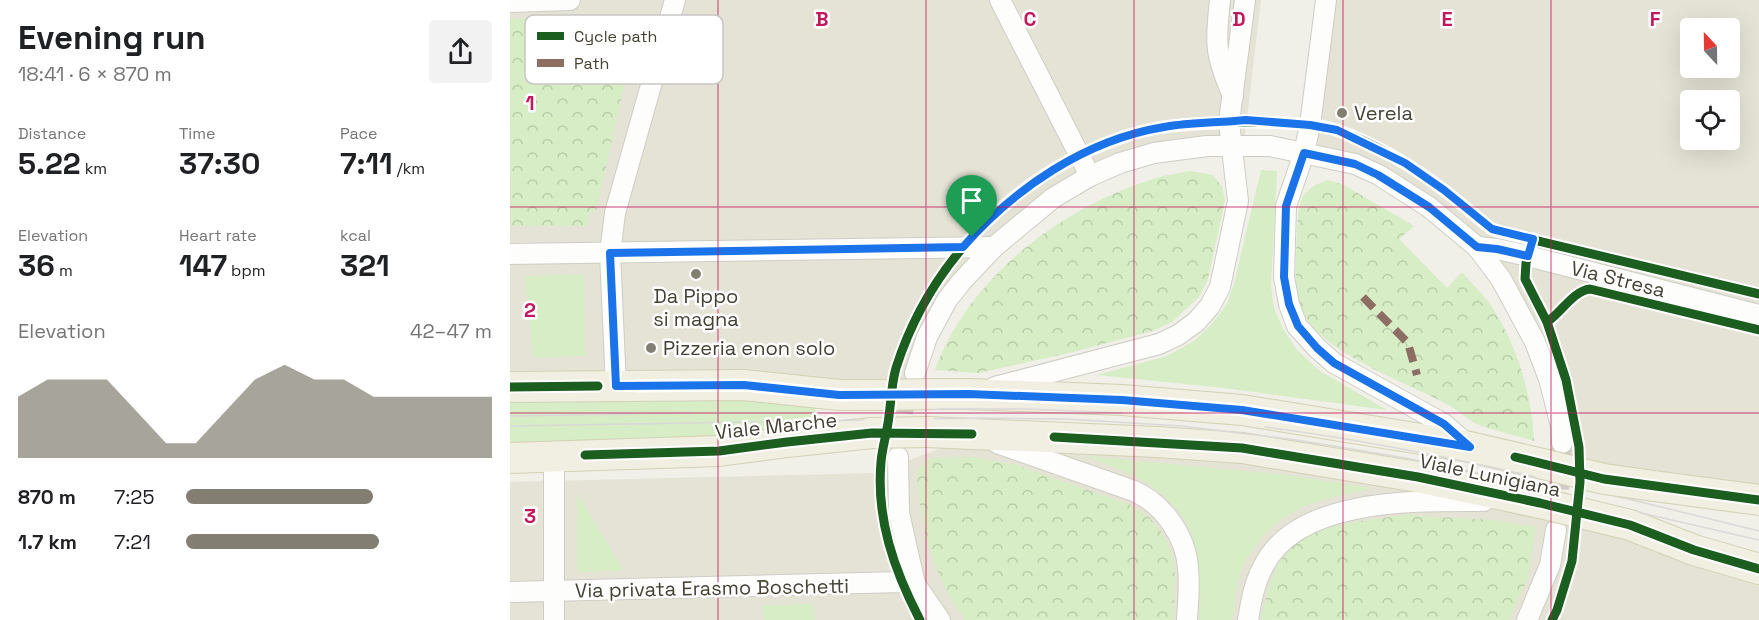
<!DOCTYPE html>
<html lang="en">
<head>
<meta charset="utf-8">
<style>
	:root { --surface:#fff; --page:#f2f2f2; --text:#202124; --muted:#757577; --accent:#827f72 }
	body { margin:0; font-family:"Space Grotesk",sans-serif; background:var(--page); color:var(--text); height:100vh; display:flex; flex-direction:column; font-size:22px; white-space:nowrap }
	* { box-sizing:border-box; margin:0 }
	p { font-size:20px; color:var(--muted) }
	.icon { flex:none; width:33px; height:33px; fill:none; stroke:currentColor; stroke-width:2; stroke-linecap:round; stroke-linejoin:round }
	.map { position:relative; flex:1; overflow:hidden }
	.sheet { display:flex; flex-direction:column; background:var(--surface); width:510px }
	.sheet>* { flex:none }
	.needle { width:39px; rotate:338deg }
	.fabs { position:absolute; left:1170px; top:18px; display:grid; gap:12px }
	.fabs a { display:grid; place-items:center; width:60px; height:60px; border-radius:6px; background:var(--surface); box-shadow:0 6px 24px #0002; font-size:30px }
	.pin { position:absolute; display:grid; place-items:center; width:51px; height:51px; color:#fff; margin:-62px -26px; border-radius:50% 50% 50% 0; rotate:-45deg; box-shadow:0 0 6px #0007 }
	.pin .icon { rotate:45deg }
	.round { display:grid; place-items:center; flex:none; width:63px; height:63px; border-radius:6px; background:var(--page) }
	.overview { display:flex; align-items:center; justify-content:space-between; height:102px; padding:0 18px }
	h1 { font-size:33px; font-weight:800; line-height:45px }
	.metrics { display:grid; grid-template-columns:repeat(3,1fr); gap:9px; height:102px; padding:6px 18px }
	.metrics div { display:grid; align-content:center }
	.metrics b { font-size:30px; font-weight:800 }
	.metrics small { font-size:16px; font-weight:400 }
	.metrics p { font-size:16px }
	.chart { height:168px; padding:12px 18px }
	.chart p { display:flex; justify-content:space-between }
	.chart svg { width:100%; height:108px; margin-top:6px; fill:var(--accent); opacity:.7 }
	ul { padding:0 18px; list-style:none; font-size:20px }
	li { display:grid; grid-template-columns:96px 72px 1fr; align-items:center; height:45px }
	li i { height:15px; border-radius:8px; background:var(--accent) }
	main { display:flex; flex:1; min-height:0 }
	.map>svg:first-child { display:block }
</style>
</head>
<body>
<main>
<section class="sheet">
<div class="overview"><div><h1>Evening run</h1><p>18:41 · 6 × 870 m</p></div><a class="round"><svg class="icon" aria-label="share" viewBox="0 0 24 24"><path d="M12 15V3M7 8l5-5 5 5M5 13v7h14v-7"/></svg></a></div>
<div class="metrics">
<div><p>Distance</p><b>5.22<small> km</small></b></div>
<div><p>Time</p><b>37:30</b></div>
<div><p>Pace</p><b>7:11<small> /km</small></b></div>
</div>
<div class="metrics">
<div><p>Elevation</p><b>36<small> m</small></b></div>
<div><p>Heart rate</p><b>147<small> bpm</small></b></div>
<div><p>kcal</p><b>321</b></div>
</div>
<div class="chart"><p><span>Elevation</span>42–47 m</p>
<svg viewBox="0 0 160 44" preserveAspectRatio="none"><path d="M0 44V19L10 12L20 12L30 12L40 25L50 38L60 38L70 25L80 12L90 6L100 12L110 12L120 19L130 19L140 19L150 19L160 19V44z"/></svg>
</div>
<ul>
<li><b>870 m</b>7:25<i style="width:61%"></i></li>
<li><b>1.7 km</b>7:21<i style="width:63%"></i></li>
</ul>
</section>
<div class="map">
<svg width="1249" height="620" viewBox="0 0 1249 620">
	<defs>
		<pattern id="park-crowns" width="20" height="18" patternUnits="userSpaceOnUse" patternTransform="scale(1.5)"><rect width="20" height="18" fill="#d6edc5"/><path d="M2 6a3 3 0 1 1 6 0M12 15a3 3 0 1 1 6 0" fill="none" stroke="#b9ccaa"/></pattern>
	</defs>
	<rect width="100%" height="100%" fill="#f0efe8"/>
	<g fill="#e5e3d5" fill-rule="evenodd">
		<polygon points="0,0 751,0 734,143 575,176 435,299 396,393 0,376"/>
		<path d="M819,0H1249V495L1055,465V426L973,243L922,210L797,151ZM1180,28H1220V68H1180ZM1180,100H1220V140H1180Z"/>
		<polygon points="458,438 797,465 1019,510 1219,572 1249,579 1249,620 0,620 0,482 365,473"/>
	</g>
	<g fill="#d6edc5">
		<polygon points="751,170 767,171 761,286 764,308 773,329 787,350 810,371 877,410 714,388 587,375 657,356 684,341 701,325 717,304 724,284"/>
		<polygon points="74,275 75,356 23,357 15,276"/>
		<polygon points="185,396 305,403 306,426 215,438 0,444 0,399"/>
		<path d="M575,456L778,475L862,488C842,494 813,498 795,506C766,519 741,544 730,574C725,588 725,605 722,620H690C692,567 691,521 643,487C623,473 597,465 575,456Z"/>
		<polygon points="67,493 114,571 67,572"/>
		<polygon points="304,604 305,620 254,620 253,605"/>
	</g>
	<g fill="url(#park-crowns)">
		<polygon points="0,19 129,19 86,211 79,213 77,226 1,226"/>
		<path d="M680,171L703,175L712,187L715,200L698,279L689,297L662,322L642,331L563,352L469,373L425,370C459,278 548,210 640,180C653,175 667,174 680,171Z"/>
		<path d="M818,180L834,185L904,226L889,239L937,288L952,272C961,283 972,293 980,304C1007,344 1022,394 1024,441C1005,435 984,431 967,424C957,419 949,411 940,406C899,383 828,360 799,322C781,296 786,263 787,233C789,204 787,190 818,180Z"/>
		<path d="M463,457L506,465L621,505L640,518L652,533L662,555L665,578L663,620H455C422,573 410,527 407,471L420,458Z"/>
		<path d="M894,515L982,520L1026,527L1017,580L999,620H751C755,602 758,584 767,567C791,522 850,522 894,515Z"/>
	</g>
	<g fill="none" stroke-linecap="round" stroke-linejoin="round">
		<g stroke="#ceccc4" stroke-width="20" stroke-dasharray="20 10" stroke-linecap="butt">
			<polyline points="389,443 394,406 401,384"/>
			<polyline points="1047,519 1052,443"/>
		</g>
		<defs>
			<g id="street">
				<polyline points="490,0 580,176"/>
				<path d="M710,0C705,44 705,55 723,96"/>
				<polyline points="816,0 800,125 794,153 776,206 774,277 779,304 787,326 807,348 824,363 934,424 958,445"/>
				<polyline points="0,2 60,0"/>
				<polyline points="967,247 987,249 1018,256 1249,315"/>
				<polyline points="0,254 484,247"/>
				<polyline points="405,373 417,337 437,300 452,281 484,247 543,198 580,176 610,163 644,153 697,146 760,146 845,164 869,175 919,207 967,247 991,279 1025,342 1039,379 1051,426 1052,443"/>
				<polyline points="106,386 100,253 105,213 165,0"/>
				<polyline points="485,387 649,344 668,335 686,322 700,306 710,287 728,201 719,122 735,0"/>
				<path d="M487,443L624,491C653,504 676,536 678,568C680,585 678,603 677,620"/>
				<polyline points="388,457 389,513 405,584 430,620"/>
				<polyline points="0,592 392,582 405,584"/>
				<polyline points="44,620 44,457"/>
				<path d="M738,620C741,602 744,584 753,567C787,497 908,501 974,501"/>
				<polyline points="1017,620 1040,565 1046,530"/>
			</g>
			<g id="primary">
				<polyline points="0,387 234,385 329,395 369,395"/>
				<polyline points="423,394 459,394 612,400 732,410 960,447 1033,464"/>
				<polyline points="417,432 648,442 732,448 908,477 1030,503"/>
				<polyline points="0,458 209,451 277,442 362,433"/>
				<polyline points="1144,486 1249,500"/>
				<polyline points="1120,525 1184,550 1249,569"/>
			</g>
		</defs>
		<use href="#street" stroke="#cecdc5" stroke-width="22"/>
		<use href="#primary" stroke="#d3d0b4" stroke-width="32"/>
		<use href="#street" stroke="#fdfdfc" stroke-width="20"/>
		<use href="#primary" stroke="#f1efe2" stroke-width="30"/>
		<g stroke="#d9d9d8" stroke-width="1.5">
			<polyline points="411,409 516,409 612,413"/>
			<polyline points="0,416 180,413"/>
			<polyline points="0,426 471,418 555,419 671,426 787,440 895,458 960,471 1031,490 1249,540"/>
			<path d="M755,427C922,448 1085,491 1249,531"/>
		</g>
		<defs>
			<g id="primary-bridge">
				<polyline points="369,395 423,394"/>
				<polyline points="362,433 417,432"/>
				<polyline points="1033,464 1094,479 1144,486"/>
				<polyline points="1030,503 1120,525"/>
			</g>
		</defs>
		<use href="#primary-bridge" stroke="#d3d0b4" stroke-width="32" stroke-linecap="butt"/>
		<use href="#primary-bridge" stroke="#f1efe2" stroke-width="30"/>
		<polyline stroke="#8d6e63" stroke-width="8" stroke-dasharray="15 8" stroke-linecap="butt" points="853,297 898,343 907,375"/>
		<defs>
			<g id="cycleway">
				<polyline points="1023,239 1016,263 1015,279 1037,322 1056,380 1069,447 1070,482 1062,561 1047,610 1042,620"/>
				<path d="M1037,322C1051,313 1063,291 1080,289L1249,330"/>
				<polyline points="126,386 234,385 329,395 459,394 612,400 732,410 905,438"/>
				<polyline points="0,387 88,386"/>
				<polyline points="544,437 732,448 908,477 1030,503 1120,525 1184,550 1249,569"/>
				<polyline points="75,455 209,451 277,442 362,433 462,434"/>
				<polyline points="1005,457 1094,479 1249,500"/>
				<path d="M410,620C384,570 366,519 371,462C372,449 376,436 378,423C381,405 381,385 386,368C420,261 506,174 613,137C644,126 675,124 707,123C736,121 763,122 792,124C803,125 815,126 826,130C863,142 904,167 935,191C951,203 966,217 982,229L991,232L1249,294"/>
			</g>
		</defs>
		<use href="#cycleway" stroke="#fff" stroke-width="13"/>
		<use href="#cycleway" stroke="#1b5e20" stroke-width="9"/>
	</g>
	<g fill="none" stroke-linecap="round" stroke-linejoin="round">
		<defs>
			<path id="route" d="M736,120L800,125L827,130L895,163L934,190L982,229L1023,239L1018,256L987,249L967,247L919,207L868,175L845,164L794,153L776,206L774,277L779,304L788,326L807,348L824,363L934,424L960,447L732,410L612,400L459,394L329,395L234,385L106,386L100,253L453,247C505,188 575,140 654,127C681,122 709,123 736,120Z"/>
		</defs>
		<use href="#route" stroke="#fff" stroke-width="12"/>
		<use href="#route" stroke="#1a73e8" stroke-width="8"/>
	</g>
	<path fill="none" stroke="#c2185b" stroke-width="1.5" stroke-opacity="0.55" d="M208,0V620M416,0V620M624,0V620M833,0V620M1041,0V620M0,207H1249M0,413H1249"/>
	<g fill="#827f72" stroke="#fff" stroke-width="2">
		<circle cx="832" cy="113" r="6"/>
		<circle cx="186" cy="274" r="6"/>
		<circle cx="141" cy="348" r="6"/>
	</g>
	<g text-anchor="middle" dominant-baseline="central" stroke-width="5" stroke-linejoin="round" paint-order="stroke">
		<g font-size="20" fill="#464233" stroke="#fff" text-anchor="start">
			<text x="844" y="113">Verela</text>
			<text x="186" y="296" text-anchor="middle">Da Pippo<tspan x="186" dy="23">si magna</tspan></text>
			<text x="153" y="348">Pizzeria enon solo</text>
		</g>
		<g font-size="20" fill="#464233" stroke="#fff">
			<text transform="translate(1108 279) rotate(14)">Via Stresa</text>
			<text transform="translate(266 426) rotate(-6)">Viale Marche</text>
			<text transform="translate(980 475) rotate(12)">Viale Lunigiana</text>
			<text transform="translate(202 588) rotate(-1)">Via privata Erasmo Boschetti</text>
		</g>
	</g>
	<rect x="15" y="15" width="198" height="69" rx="9" fill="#fff" stroke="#c8c6c2" stroke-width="1.5"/>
	<rect x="27" y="32" width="27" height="8" fill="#1b5e20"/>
	<rect x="27" y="59" width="27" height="8" fill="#8d6e63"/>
	<g font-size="16" fill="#464233">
		<text x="64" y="42">Cycle path</text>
		<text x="64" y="69">Path</text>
	</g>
	<g font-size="20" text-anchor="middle" font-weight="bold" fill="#c2185b" stroke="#fff" stroke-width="5" stroke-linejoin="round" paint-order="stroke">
		<text x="312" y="26">B</text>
		<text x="520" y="26">C</text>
		<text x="729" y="26">D</text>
		<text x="937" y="26">E</text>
		<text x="1145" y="26">F</text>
		<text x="20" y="110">1</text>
		<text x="20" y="317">2</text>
		<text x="20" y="523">3</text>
	</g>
</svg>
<div class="fabs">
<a><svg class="needle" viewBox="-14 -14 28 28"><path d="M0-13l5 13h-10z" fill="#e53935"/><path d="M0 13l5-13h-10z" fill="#757577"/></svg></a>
<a><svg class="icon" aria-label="locate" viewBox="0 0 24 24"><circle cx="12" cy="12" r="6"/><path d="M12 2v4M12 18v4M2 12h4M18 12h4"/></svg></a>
</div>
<div class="pin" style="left:462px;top:237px;background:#1e9e55"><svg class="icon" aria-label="arrive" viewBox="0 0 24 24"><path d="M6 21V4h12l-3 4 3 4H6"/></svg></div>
</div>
</main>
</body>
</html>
